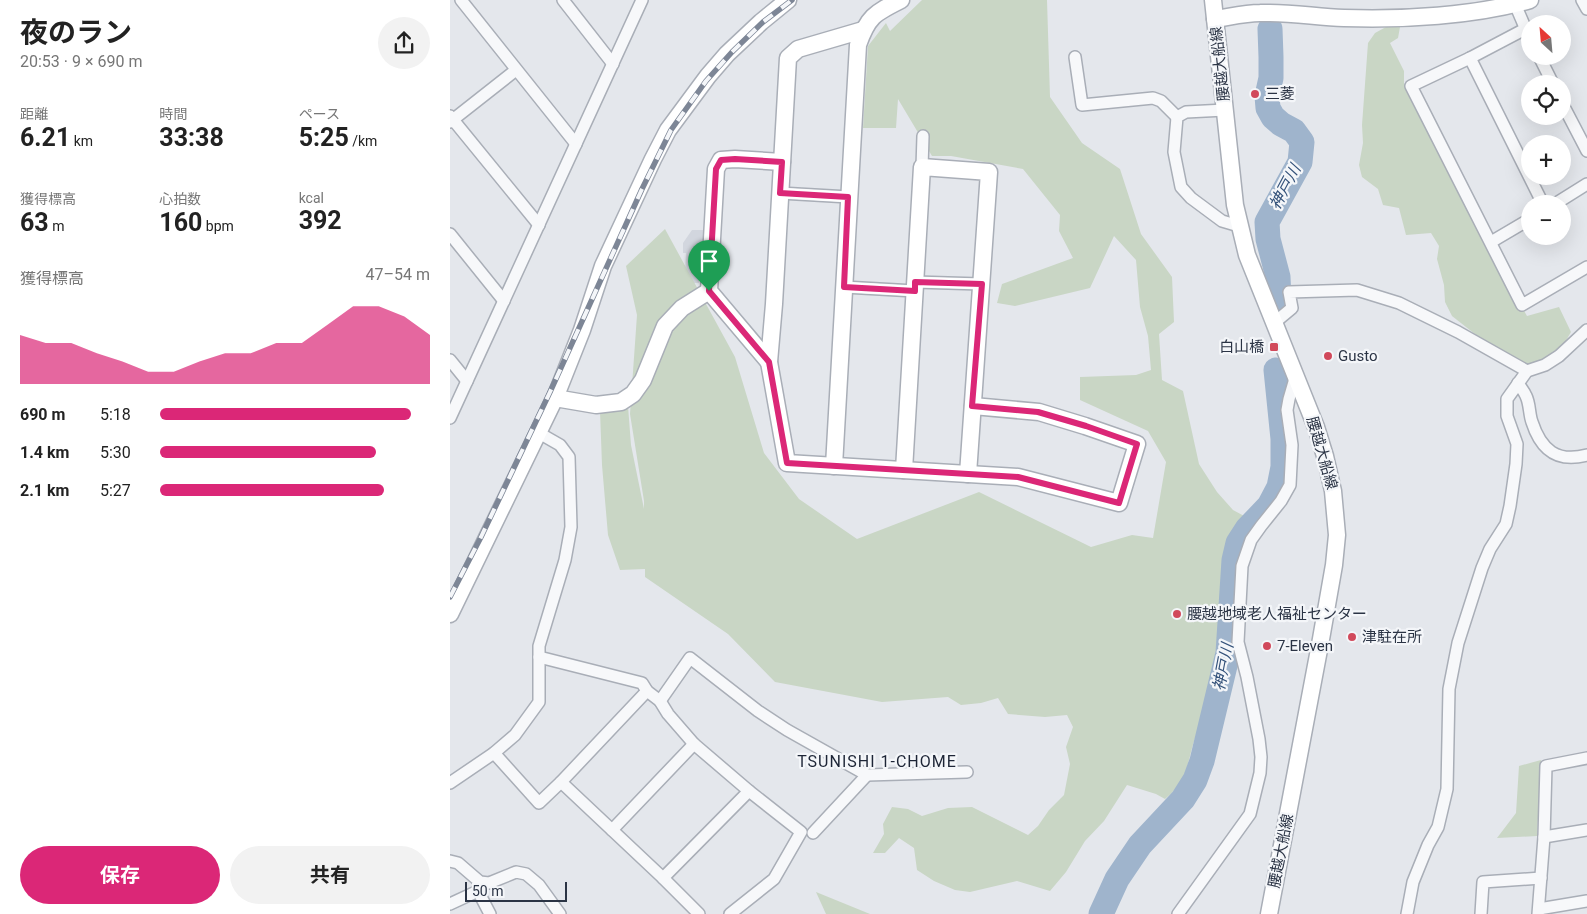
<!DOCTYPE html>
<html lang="ja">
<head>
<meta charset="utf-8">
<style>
	:root { --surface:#fff; --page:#f2f2f2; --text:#222; --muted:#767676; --accent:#db2777 }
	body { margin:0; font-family:Roboto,"Noto Sans JP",sans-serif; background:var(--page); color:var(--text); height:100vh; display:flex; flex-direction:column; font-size:19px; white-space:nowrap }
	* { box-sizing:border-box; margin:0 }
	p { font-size:16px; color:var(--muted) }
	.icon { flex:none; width:28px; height:28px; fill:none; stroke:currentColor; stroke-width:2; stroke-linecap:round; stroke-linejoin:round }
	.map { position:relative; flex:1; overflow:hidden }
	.details { display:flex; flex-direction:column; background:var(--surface); width:450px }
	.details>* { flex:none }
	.needle { width:32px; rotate:334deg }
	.controls { position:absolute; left:1071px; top:15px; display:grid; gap:10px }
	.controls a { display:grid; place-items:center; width:50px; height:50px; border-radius:50%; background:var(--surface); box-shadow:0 5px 20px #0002; font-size:25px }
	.scale { position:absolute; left:15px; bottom:12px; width:102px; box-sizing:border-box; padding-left:5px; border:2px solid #2b3445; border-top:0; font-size:14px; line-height:18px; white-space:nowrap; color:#2b3445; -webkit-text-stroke:4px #f4f6f9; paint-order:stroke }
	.pin { position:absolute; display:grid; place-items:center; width:42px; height:42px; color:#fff; margin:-51px -21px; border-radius:50% 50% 50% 0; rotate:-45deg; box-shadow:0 0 5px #0007 }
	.pin .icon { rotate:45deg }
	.round { display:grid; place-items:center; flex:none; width:52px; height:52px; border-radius:26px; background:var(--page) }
	.summary { display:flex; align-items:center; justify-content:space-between; height:85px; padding:0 20px }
	h1 { font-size:28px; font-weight:700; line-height:38px }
	.stats { display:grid; grid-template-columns:repeat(3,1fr); gap:8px; height:85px; padding:5px 20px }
	.stats div { display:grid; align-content:center }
	.stats b { font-size:25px; font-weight:700 }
	.stats small { font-size:14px; font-weight:400 }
	.stats p { font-size:14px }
	.chart { height:140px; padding:10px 20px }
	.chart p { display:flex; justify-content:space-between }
	.chart svg { width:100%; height:90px; margin-top:5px; fill:var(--accent); opacity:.7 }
	.cta { display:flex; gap:10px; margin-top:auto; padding:10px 20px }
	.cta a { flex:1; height:58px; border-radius:30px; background:var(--accent); color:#fff; font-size:20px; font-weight:700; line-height:58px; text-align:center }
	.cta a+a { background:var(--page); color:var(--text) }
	ul { padding:0 20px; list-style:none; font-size:16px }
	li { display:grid; grid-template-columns:80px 60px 1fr; align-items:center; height:38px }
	li i { height:12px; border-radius:6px; background:var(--accent) }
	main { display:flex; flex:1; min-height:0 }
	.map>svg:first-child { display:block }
</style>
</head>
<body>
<main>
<section class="details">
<div class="summary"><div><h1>夜のラン</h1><p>20:53 · 9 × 690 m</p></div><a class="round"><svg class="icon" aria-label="share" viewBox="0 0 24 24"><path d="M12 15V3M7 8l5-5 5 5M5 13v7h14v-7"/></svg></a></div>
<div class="stats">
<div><p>距離</p><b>6.21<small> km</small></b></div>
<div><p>時間</p><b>33:38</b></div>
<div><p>ペース</p><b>5:25<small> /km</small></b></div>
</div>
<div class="stats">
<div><p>獲得標高</p><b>63<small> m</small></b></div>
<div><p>心拍数</p><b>160<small> bpm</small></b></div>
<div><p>kcal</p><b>392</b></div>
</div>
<div class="chart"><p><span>獲得標高</span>47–54 m</p>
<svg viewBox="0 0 160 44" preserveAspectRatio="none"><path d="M0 44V20L10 24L20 24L30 29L40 33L50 38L60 38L70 33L80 29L90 29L100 24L110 24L120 15L130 6L140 6L150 11L160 20V44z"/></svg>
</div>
<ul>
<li><b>690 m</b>5:18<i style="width:93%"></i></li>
<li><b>1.4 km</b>5:30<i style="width:80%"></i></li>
<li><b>2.1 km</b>5:27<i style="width:83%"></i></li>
</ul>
<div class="cta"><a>保存</a><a>共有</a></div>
</section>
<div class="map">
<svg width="1137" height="914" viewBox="0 0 1137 914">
	<rect width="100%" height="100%" fill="#e4e7ec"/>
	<polygon fill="#d2d6de" points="242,230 253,230 252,272 249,275 249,283 238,283 235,272 236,253 233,253 233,243"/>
	<g fill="#c9d6c5">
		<path d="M472,0H597L600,97L632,143L670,169L691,234L722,277L724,322L709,334L712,380L733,391L749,464L767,492L783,510L796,517C780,545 775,581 773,613C773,631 773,649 770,667C766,690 753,713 746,735C736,764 740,778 715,799L706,794L677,785L654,821L635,841L616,872L600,891L567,881L520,892L505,890L484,881L467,870L464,848L449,838L435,853H423L434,834L433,824L442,807L458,809L472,816L498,808L522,807L578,835L588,826L599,810L614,795L620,764L616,747L623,727L617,715L595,717L558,714L548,698L531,703L511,705L498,697L432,702L325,682L278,634L195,577V569L170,570L158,535L152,465L150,411L178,406L181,445L194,509V501L180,414L187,315L176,266L215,229L285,357L314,453L349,499L407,539L529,492L641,547L682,535L703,538L716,462L698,431L630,400V377L686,375L701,370L698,336L690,307L686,260L664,236L640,288L565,306L547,303L552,284L623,258L609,231L610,215L573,169L501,156H482L448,99L446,128H413L418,46L436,23L440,31Z"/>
		<polygon points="936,27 950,27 948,38 940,43 954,71 954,83 1038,248 1077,316 1109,307 1121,332 1102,364 1072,371 1002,316 995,302 994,285 987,259 989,246 981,233 956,235 949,208 933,205 928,189 912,177 909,165 913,143 912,125 918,43 925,33"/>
		<polygon points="1091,760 1087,836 1047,838 1066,813 1069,766"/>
		<polygon points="366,892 420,914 376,914"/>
	</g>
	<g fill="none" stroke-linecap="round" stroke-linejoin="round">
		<g stroke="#9fb4cc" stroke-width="25">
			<polyline points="820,29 821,57 821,78 817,96 818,108 823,117 831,124 844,131 852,142 850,162 817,222 818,239 828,277 829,299"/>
			<polyline points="651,914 667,879 690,845 733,799 745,780 752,761 778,653 784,560 788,543 797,529 819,506 829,487 833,467 833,439 826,370"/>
		</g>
		<defs>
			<g id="street">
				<polyline points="11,0 126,144"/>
				<polyline points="113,0 163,64"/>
				<polyline points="1132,0 1137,9"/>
				<polyline points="1065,4 1080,39"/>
				<polyline points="1075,29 1020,58 961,86 1072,305 1137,267"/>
				<polyline points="1089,56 1103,84"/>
				<polyline points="625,57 632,105 703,98 711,101 727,117"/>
				<polyline points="1020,58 1093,204"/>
				<polyline points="1112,103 1137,151"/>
				<polyline points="775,110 736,112 727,117 724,152 731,187 741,198 772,221 789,226"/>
				<polyline points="0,116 89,225"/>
				<polyline points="0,122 66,70"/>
				<polyline points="472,167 473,136"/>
				<polyline points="330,193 399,197"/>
				<polyline points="1105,204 1137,184"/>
				<polyline points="0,234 54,301"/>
				<polyline points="1041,242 1080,219"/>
				<polyline points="465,282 531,284"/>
				<polyline points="394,287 465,291"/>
				<polyline points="824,323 842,308 839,292 907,290 949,303 1008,332 1077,371"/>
				<polyline points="0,360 17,381"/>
				<path d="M1068,383C1070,387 1074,391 1076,396C1080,404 1079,414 1082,422C1091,450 1107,463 1137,455"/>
				<polyline points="0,418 192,0"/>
				<polyline points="89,657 192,683 197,691 210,701 218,714 244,744 299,791 351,832 324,879 280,914"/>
				<polyline points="210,701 240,658 308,711 337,730 417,775 517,772"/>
				<polyline points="44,753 89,803 111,782 197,691"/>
				<polyline points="111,782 213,878 249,914"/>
				<polyline points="0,783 44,753 65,735 89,702 89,646 115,560 121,527 119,457 110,445 89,433"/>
				<polyline points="162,830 244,744"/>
				<polyline points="363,833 417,775"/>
				<polyline points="1094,837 1137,830"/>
				<polyline points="0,861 8,863 30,882 39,883 66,872 76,874 89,885 110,914"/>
				<polyline points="213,878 299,791"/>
				<polyline points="30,882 28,891 40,914"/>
				<polyline points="0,904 28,891"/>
				<polyline points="1089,909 1137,901"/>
				<polyline points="728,914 800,814 810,773 811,757 809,739 797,677 788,642 792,566 801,540 811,526 831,501 840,485 842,445 837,410 839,399 846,375"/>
				<polyline points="957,914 963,882 978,845 988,827 997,789 999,689 1008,643 1032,568 1040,549 1056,524 1060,506 1066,464 1067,444 1057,416 1057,399 1077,371 1095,365 1109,356 1137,330"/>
				<polyline points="1031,914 1033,882 1091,878"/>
				<polyline points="1088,914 1094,837 1096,766 1137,758"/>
			</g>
			<g id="secondary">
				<polyline points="763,0 785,205 797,255 866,427 875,456 883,491 887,535 884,565 871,639 819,914"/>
				<path d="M765,19C779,17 795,13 810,13C838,12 866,17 894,18C952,20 1024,16 1080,0"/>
				<polyline points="413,30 348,49 338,58 324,304 319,362 337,463 568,477 669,503 687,444 635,426 589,412 523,406"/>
				<polyline points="319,362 259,291 266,169 271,160 285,159 332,162"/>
				<polyline points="105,398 146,405 171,402 183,394 193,380 215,326 232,308 259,291"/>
				<path d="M384,466L408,45C418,16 425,13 451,0"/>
				<polyline points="454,470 472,167 539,172 518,474"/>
				<polyline points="0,614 105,398 132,330 153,266 203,159 218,130 258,76 277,54 311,22 338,0"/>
			</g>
		</defs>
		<use href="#street" stroke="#a9aeb7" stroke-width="14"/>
		<use href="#secondary" stroke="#a9aeb7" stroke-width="19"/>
		<use href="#street" stroke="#f7f8fa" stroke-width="11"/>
		<use href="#secondary" stroke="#fff" stroke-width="16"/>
		<defs>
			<polyline id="rail" points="0,597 31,537 100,392 192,189 221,130 256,81 282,52 313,22 342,0"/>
		</defs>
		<use href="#rail" stroke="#7d8696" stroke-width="5.5"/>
		<use href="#rail" stroke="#f4f6f9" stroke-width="4" stroke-dasharray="11" stroke-linecap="butt"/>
	</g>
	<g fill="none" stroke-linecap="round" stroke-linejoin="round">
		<defs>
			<polygon id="route" points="285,159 332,162 330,193 398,197 394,287 465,291 465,282 532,284 522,406 588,412 636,426 687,444 669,503 568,477 337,463 319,362 259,291 266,169 271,160"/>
		</defs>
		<use href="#route" stroke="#fff" stroke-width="10"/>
		<use href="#route" stroke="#db2777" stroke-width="6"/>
	</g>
	<g fill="#d1495b" stroke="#f4f6f9" stroke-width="2">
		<circle cx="805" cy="94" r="5"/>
		<rect x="819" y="342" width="10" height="10" rx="2.5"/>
		<circle cx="878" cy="356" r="5"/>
		<circle cx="727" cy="614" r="5"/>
		<circle cx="902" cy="637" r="5"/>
		<circle cx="817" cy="646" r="5"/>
	</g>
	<g text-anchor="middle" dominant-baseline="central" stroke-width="4.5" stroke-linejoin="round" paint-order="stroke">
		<g font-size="15" fill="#2b3445" stroke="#f4f6f9">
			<text transform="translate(770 64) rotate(-96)">腰越大船線</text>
			<text transform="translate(872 453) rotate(74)">腰越大船線</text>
			<text transform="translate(831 851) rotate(-79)">腰越大船線</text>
		</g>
		<g font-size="15" fill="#2b3445" stroke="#f4f6f9" text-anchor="start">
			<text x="815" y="94">三菱</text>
			<text x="814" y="347" text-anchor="end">白山橋</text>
			<text x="888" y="356">Gusto</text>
			<text x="737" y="614">腰越地域老人福祉センター</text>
			<text x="912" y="637">津駐在所</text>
			<text x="827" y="646">7-Eleven</text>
		</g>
		<g font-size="16" font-style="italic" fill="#34527a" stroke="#f4f6f9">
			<text transform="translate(835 187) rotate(-62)">神戸川</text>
			<text transform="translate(773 667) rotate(-79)">神戸川</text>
		</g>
		<g font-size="16" letter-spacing="1" fill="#1d2536" stroke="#f4f6f9">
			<text x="427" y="761">TSUNISHI 1-CHOME</text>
		</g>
	</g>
</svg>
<div class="controls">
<a><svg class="needle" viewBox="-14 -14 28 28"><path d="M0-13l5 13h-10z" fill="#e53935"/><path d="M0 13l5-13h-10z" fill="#767676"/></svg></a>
<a><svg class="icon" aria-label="locate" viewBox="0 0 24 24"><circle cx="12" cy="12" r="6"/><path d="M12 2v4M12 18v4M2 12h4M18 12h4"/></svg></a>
<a>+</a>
<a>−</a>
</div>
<div class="scale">50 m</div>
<div class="pin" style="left:259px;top:291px;background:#1e9e55"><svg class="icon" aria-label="arrive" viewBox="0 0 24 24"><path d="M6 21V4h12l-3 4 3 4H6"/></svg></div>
</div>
</main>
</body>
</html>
